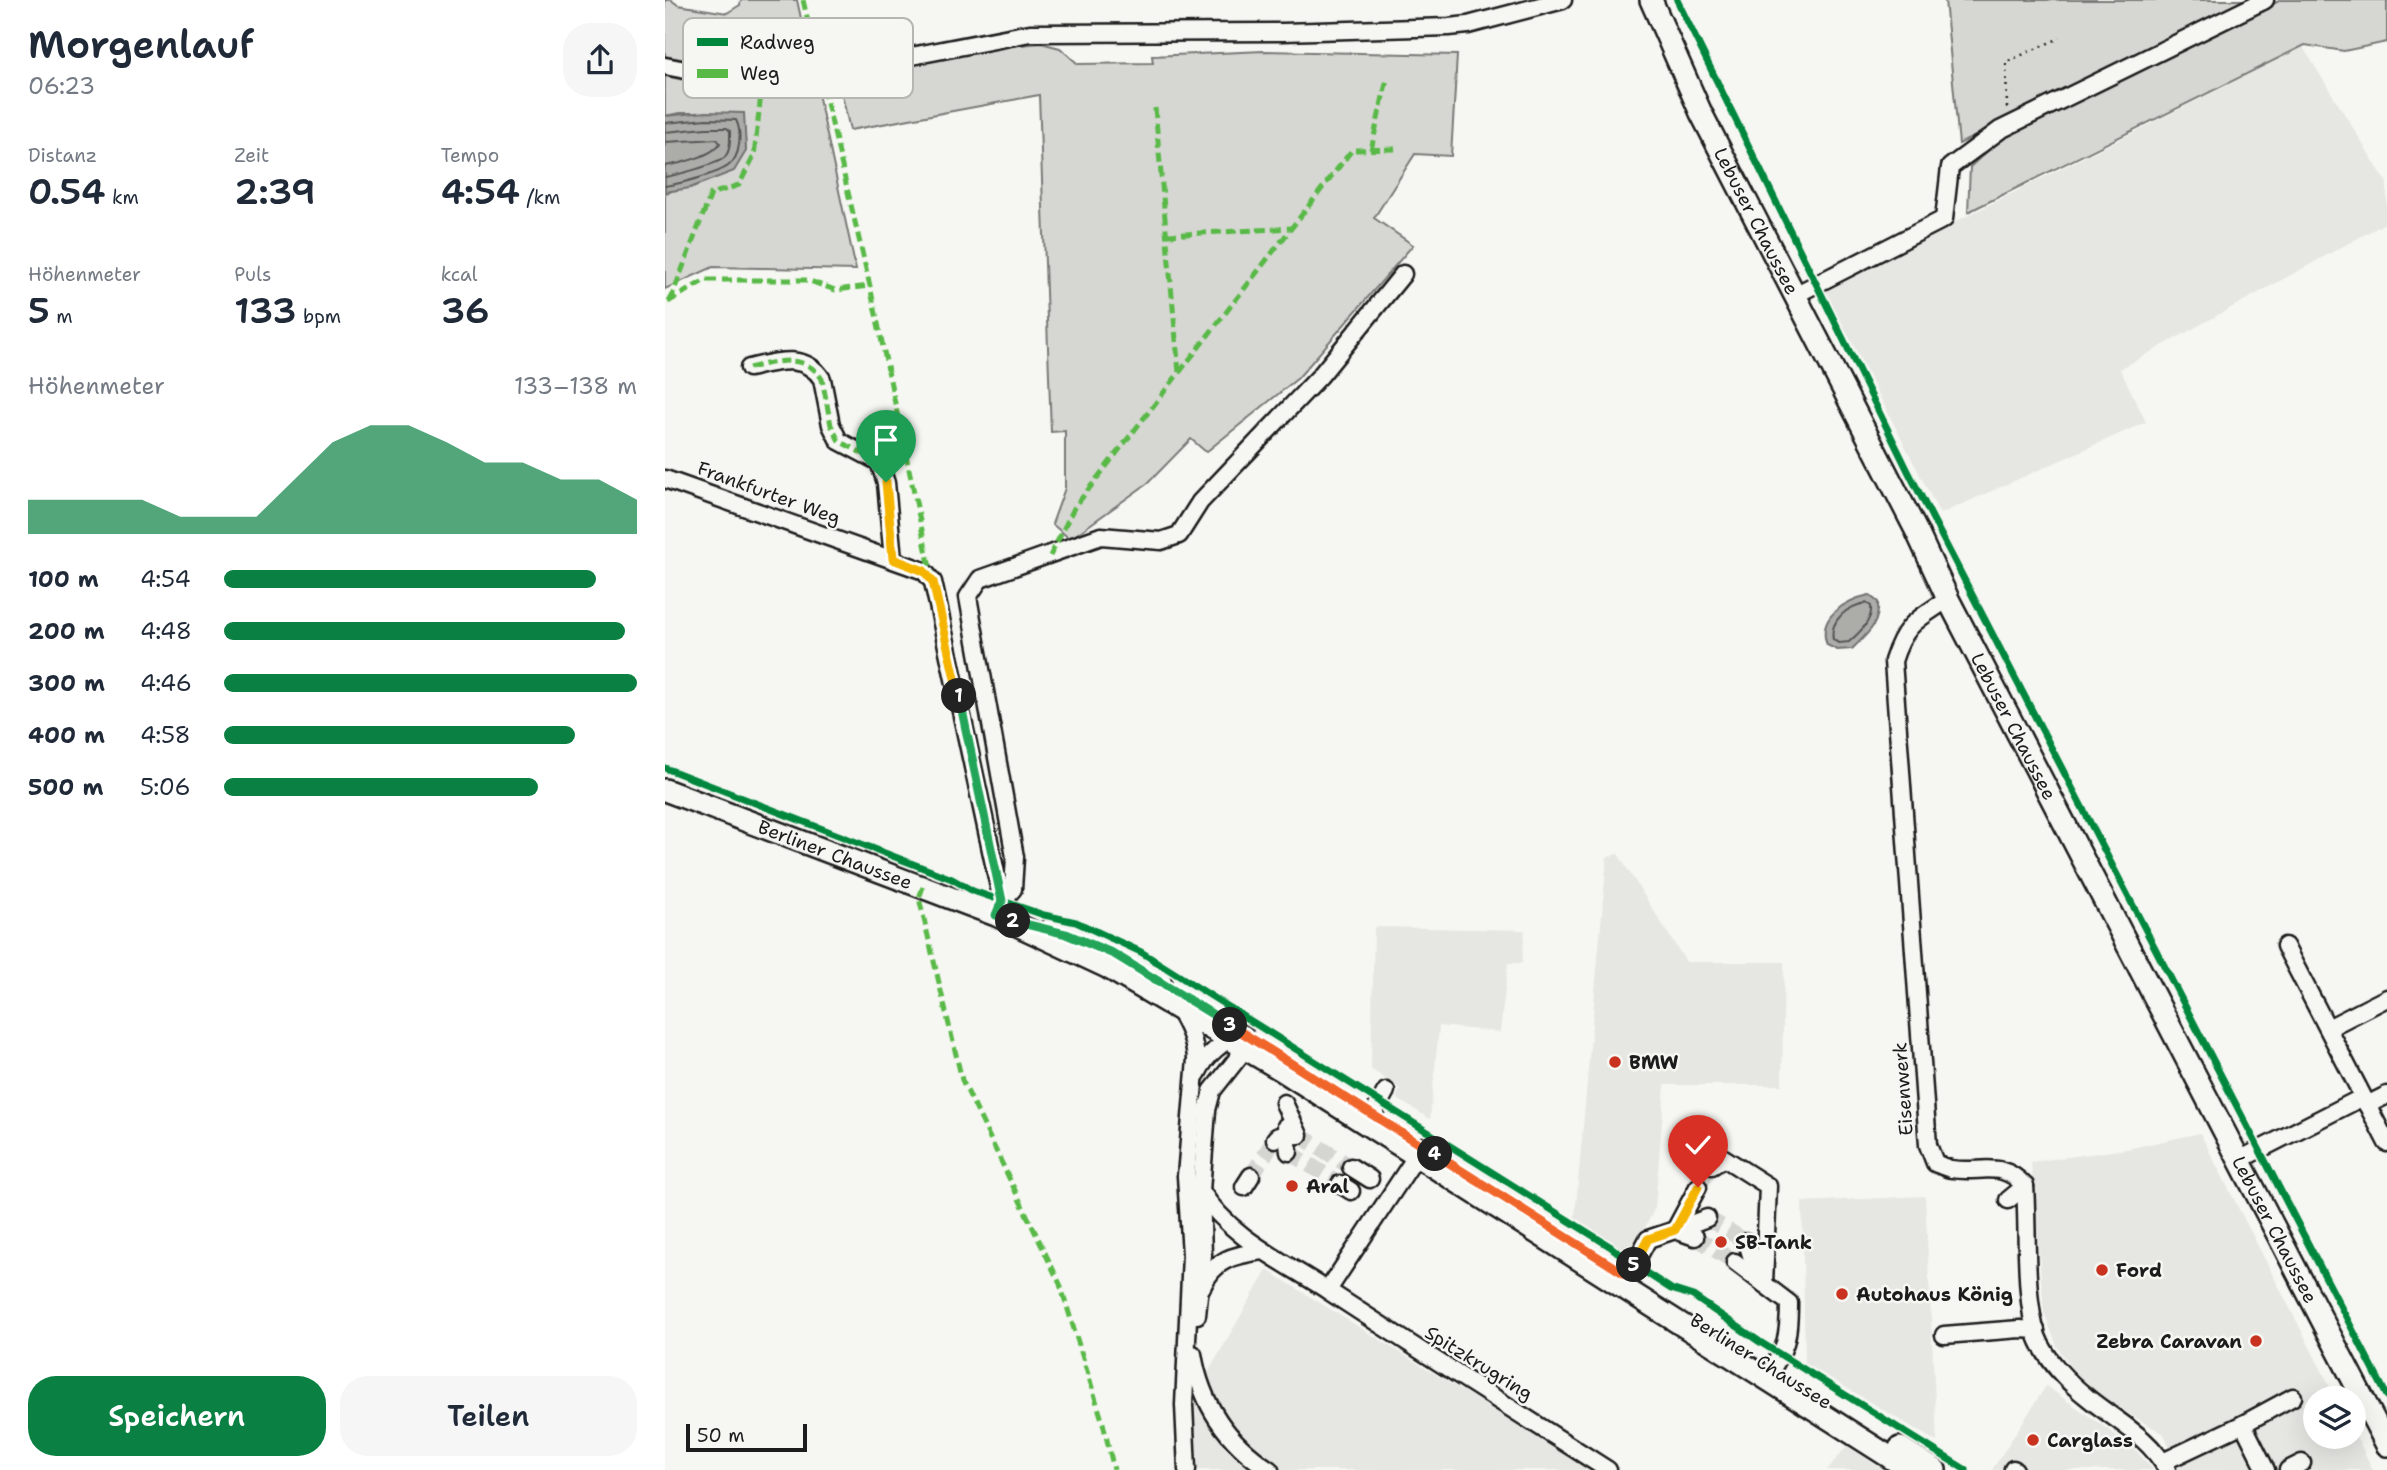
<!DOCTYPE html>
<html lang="de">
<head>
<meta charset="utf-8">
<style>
	:root { --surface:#fff; --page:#f6f6f7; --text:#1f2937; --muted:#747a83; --accent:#0b8043 }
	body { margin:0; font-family:"Shantell Sans",sans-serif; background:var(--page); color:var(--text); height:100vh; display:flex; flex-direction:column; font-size:26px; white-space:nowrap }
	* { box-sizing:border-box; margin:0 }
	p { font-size:23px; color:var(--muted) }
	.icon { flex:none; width:38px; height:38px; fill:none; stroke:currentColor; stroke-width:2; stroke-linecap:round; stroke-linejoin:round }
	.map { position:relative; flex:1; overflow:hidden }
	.side { display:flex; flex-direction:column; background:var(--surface); width:665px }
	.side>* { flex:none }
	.tools { position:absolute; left:1638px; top:1386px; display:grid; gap:14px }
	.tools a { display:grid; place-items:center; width:63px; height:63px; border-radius:50%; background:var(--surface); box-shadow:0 7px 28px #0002; font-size:35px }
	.scale { position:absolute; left:21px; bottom:18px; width:121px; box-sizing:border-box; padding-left:7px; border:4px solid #1c1c1c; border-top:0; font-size:19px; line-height:24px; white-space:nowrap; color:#1c1c1c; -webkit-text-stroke:5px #f6f6f2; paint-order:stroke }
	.pin { position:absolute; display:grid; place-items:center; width:60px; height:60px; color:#fff; margin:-72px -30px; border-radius:50% 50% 50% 0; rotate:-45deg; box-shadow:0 0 7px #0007 }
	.pin .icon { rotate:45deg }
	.km { position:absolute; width:35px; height:35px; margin:-18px; border-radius:50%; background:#222; color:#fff; font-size:19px; line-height:35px; text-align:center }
	.round { display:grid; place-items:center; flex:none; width:74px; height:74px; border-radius:28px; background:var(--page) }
	.headline { display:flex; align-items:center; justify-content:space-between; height:119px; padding:0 28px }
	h1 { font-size:38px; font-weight:600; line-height:52px }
	.figures { display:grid; grid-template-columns:repeat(3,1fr); gap:10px; height:119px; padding:7px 28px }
	.figures div { display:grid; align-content:center }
	.figures b { font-size:35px; font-weight:600 }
	.figures small { font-size:19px; font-weight:400 }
	.figures p { font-size:19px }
	.chart { height:196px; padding:14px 28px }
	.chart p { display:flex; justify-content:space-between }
	.chart svg { width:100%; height:126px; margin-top:7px; fill:var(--accent); opacity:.7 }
	.cta { display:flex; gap:14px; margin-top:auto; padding:14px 28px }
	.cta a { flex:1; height:80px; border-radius:28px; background:var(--accent); color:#fff; font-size:28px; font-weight:600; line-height:80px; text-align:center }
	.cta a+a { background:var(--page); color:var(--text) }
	ul { padding:0 28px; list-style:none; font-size:23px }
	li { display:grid; grid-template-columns:112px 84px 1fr; align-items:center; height:52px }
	li i { height:18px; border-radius:9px; background:var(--accent) }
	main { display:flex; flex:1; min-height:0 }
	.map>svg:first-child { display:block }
</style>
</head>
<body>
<main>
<section class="side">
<div class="headline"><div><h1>Morgenlauf</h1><p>06:23</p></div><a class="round"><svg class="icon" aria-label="share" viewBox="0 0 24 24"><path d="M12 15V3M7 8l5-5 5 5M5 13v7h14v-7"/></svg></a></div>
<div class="figures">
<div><p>Distanz</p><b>0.54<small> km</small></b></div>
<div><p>Zeit</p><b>2:39</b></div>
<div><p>Tempo</p><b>4:54<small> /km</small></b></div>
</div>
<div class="figures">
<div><p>Höhenmeter</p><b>5<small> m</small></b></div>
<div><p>Puls</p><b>133<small> bpm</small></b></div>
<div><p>kcal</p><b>36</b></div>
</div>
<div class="chart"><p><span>Höhenmeter</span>133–138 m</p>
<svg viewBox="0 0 160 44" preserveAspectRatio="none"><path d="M0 44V32L10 32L20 32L30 32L40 38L50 38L60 38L70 25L80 12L90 6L100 6L110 12L120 19L130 19L140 25L150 25L160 32V44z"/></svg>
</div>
<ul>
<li><b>100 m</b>4:54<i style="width:90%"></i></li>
<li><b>200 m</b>4:48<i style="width:97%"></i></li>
<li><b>300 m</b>4:46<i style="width:100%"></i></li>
<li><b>400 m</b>4:58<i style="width:85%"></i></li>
<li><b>500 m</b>5:06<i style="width:76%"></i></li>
</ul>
<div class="cta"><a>Speichern</a><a>Teilen</a></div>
</section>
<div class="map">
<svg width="1722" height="1470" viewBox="0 0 1722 1470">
	<rect width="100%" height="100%" fill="#f6f6f2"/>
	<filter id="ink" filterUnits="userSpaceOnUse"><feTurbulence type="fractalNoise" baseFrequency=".0143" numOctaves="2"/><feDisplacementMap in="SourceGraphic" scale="14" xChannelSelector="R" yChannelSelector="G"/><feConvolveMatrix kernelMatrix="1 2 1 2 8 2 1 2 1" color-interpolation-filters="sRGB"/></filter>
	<g filter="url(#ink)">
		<g fill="#e6e6e2">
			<polygon points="1638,47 1722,183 1722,222 1455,369 1481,422 1275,514 1159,288"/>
			<polygon points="953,854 1021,962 1119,962 1117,1085 1000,1085 990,1208 965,1256 910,1217 942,857"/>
			<polygon points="709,927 860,930 857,963 843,963 835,1032 774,1026 765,1119 731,1098 735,1089 706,1069"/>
			<polygon points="1535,1133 1671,1398 1650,1398 1650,1437 1689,1437 1689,1432 1708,1470 1515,1470 1499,1434 1438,1399 1407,1369 1392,1346 1379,1312 1366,1162 1462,1149"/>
			<polygon points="1260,1196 1272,1442 1140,1363 1137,1202"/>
			<polygon points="602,1270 925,1470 532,1470 529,1411 533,1390"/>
			<polygon points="1381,1386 1469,1448 1488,1470 1327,1470"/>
			<polygon points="1182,1446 1219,1470 1162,1470"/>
		</g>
		<g fill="#d6d6d2" stroke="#797977" stroke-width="2">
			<path d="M0,0H6L13,5L62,13L75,5L76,0H132L146,64C92,74 53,66 0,56Z"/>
			<polygon points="1280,0 1584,0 1294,144"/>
			<polygon points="1616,0 1722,0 1722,42 1679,51 1640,45 1303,212 1305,167 1340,135"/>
			<polygon points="376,43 395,48 413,64 488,63 487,56 599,51 792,55 786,156 750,154 709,218 748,245 633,378 541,452 526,439 483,483 405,539 387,524 400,488 400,431 386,432 374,95 185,130 172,73 307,50"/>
			<polygon points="0,76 82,93 108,94 151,84 191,270 48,267 0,289 0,192 3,193 81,151 78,113 14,113 0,116"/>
		</g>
		<g fill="#acaca9" stroke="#727271" stroke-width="2">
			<polygon points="41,112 79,113 81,151 69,171 25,188 0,192 0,116"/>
			<path d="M1204,595L1213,602C1215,625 1202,634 1187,649L1172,650L1162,645C1151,617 1181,600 1204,595Z"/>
		</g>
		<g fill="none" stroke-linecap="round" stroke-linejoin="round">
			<g stroke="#565654" stroke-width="2">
				<path d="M0,123L41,119L71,120C77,132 76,157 63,166C52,174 14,184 0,186"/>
				<path d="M0,132L41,128H62L65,131C65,140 66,151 59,158C50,165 12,175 0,177"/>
				<path d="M0,142L52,139L55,143C48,156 14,164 0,166"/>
				<path d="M1201,603L1206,606C1208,621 1194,633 1184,642L1174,643L1168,640C1164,620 1183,606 1201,603Z"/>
			</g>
			<g stroke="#d5d5d2" stroke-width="16" stroke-dasharray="16 8" stroke-linecap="butt">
				<polyline points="634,1135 686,1167"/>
				<polyline points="624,1152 675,1184"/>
				<polyline points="586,1176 610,1139"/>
				<polyline points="1033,1187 1047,1166"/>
				<polyline points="1042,1218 1082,1242"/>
				<polyline points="1030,1237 1070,1262"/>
			</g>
			<defs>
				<g id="minor">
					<polyline points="0,66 97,85 365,33 618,32 784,27 803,25 898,0"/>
					<polyline points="1130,295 1279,219 1285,167 1335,130 1600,0"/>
					<path d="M84,368C110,362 140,352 157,379L166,425L174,441L214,462L221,483L228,559"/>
					<polyline points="0,479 259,571 268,582 337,901"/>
					<path d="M1283,599C1252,620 1240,623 1228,661L1263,1145L1270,1163C1275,1165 1281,1168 1286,1169C1316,1174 1336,1159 1360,1186C1363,1229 1359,1297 1372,1336C1381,1360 1404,1383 1423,1398C1451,1421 1485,1437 1502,1470"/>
					<polyline points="331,915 337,901 348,889 350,857 303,597 315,579 436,536 496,541 514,535 535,502 655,376 738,274"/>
					<polyline points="1620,946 1722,1143"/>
					<path d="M513,1009C523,1026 530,1040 531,1059L521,1176L526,1255L519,1405L522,1470"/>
					<polyline points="1663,1028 1722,998"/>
					<polyline points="1702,1105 1722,1095"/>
					<polyline points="702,1125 721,1091"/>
					<polyline points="621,1126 624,1152"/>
					<polyline points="610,1139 613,1136 634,1135 619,1103"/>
					<polyline points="1574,1160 1698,1097"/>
					<polyline points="1047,1166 1059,1158 1103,1186 1099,1284"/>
					<polyline points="686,1167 705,1179"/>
					<polyline points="675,1184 686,1191"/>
					<polyline points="579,1187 586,1176"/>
					<path d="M536,1191C565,1238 620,1262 665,1292C757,1352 850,1411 943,1470"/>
					<polyline points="1343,1200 1360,1186"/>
					<polyline points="1010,1230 1033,1187"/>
					<polyline points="1010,1230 1042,1218"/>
					<polyline points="1082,1242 1093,1279"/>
					<path d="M1070,1262L1124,1303C1124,1339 1121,1349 1101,1378"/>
					<polyline points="963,1276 983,1239 1010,1230 1030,1237"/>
					<path d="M537,1287C549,1259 569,1255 597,1251"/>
					<polyline points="663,1290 758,1146"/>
					<path d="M532,1315L538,1255L536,1191L542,1110L547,1091L580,1049L579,1034C557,1041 542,1053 532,1074"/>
					<polyline points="1279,1335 1355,1329 1371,1330"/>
					<path d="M528,1354C536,1404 563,1443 605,1470"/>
					<polyline points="1578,1424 1601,1470"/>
					<polyline points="1498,1462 1578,1424 1628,1397"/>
					<polyline points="1348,1469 1350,1470"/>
					<polyline points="1623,1470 1637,1463"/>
				</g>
				<g id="major">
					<path id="s1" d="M986,0L1036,113L1252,532L1283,599L1722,1445"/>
					<path id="s2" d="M0,790L331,915L442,967L615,1069L1245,1470"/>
					<path d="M385,930C425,940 460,960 495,981"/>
					<polyline points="1235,1448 1270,1470"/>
				</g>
			</defs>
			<use href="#minor" stroke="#1c1c1c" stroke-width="21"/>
			<use href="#major" stroke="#1c1c1c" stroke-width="26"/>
			<polyline stroke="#1c1c1c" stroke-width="2.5" stroke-dasharray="2 5" stroke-linecap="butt" points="1342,108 1341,62 1395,38"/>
			<use href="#minor" stroke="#f6f6f2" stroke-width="16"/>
			<use href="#major" stroke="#f6f6f2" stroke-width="21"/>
			<g stroke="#58b947" stroke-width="5" stroke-dasharray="10 5" stroke-linecap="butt">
				<polyline points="138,0 205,286 268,582"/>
				<polyline points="490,108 514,373"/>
				<polyline points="706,150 722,79"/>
				<polyline points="502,235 627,228"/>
				<polyline points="5,301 46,194 74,185 89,156 97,85"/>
				<polyline points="3,302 40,280 142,280 170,290 205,286"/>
				<path d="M84,368C110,362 140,352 157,379L166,425L174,441L214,462L221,483L228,559"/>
				<polyline points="385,556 409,508 687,150 734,149"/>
				<polyline points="258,887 254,898 297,1080 395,1284 438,1423 449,1470"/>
			</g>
			<defs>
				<g id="cycleway">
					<polyline points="1012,0 1244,473 1722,1396"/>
					<polyline points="0,768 287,879 308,891 379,915 411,922 476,952 946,1247 969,1265 1006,1289 1028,1296 1095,1342 1301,1470"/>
				</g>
			</defs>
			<use href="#cycleway" stroke="#f6f6f2" stroke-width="11"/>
			<use href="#cycleway" stroke="#00873e" stroke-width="7"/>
		</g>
	</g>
	<g fill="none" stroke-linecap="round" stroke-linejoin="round" filter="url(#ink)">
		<defs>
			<polyline id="split-1" points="221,482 228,559 259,571 268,582 294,696"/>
			<polyline id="split-2" points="294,696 337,901 331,915 348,921"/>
			<polyline id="split-3" points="348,921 401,934 449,954 565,1025"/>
			<polyline id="split-4" points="565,1025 770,1154"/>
			<polyline id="split-5" points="770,1154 963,1276 969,1265"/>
			<polyline id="split-6" points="969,1265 983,1239 1010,1230 1033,1187"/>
		</defs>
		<use href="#split-1" stroke="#fff" stroke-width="14"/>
		<use href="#split-2" stroke="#fff" stroke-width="14"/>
		<use href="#split-3" stroke="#fff" stroke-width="14"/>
		<use href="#split-4" stroke="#fff" stroke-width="14"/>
		<use href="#split-5" stroke="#fff" stroke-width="14"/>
		<use href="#split-6" stroke="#fff" stroke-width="14"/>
		<use href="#split-1" stroke="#f5b400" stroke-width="9"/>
		<use href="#split-2" stroke="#22a559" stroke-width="9"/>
		<use href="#split-3" stroke="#22a559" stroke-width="9"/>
		<use href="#split-4" stroke="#f0652b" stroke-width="9"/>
		<use href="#split-5" stroke="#f0652b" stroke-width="9"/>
		<use href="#split-6" stroke="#f5b400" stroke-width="9"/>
	</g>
	<g fill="#c8321e" stroke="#f6f6f2" stroke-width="2.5">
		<circle cx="950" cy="1062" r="7"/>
		<circle cx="627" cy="1186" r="7"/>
		<circle cx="1056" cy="1242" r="7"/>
		<circle cx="1437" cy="1270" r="7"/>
		<circle cx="1177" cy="1294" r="7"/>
		<circle cx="1591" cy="1341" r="7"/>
		<circle cx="1368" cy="1440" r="7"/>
	</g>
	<g text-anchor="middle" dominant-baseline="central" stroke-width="5" stroke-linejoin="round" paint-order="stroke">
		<g font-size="19" fill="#1c1c1c" stroke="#f6f6f2">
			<text stroke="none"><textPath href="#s1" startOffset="245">Lebuser Chaussee</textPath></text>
			<text transform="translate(104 493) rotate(20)">Frankfurter Weg</text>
			<text stroke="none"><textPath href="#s1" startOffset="812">Lebuser Chaussee</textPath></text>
			<text stroke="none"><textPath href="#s2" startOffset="182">Berliner Chaussee</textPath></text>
			<text transform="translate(1238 1089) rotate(-94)">Eisenwerk</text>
			<text stroke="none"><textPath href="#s1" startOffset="1379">Lebuser Chaussee</textPath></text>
			<text transform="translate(1096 1361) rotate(32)">Berliner Chaussee</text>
			<text transform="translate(814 1363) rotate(32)">Spitzkrugring</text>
		</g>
		<g font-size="19" font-weight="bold" fill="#1c1c1c" stroke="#f6f6f2" text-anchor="start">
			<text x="964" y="1062">BMW</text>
			<text x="641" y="1186">Aral</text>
			<text x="1070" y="1242">SB-Tank</text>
			<text x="1451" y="1270">Ford</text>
			<text x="1191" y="1294">Autohaus König</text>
			<text x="1577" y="1341" text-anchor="end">Zebra Caravan</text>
			<text x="1382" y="1440">Carglass</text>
		</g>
	</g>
	<rect x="18" y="18" width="230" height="80" rx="10" fill="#f6f6f2" stroke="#b5b5b2" stroke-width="2"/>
	<rect x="32" y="38" width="31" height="8" fill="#00873e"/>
	<rect x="32" y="69" width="31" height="9" fill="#58b947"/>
	<g font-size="19" fill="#1c1c1c">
		<text x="75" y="49">Radweg</text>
		<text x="75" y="80">Weg</text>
	</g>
</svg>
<div class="tools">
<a><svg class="icon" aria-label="layers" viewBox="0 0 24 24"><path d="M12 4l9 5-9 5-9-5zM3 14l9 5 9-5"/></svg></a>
</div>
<div class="scale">50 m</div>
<div class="pin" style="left:221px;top:482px;background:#1e9e55"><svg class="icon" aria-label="arrive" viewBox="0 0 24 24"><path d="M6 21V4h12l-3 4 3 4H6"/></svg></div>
<div class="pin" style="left:1033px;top:1187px;background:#d93025"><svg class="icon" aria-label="check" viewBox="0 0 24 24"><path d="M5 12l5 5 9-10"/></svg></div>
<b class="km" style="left:294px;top:696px">1</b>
<b class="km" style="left:348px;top:921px">2</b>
<b class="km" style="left:565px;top:1025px">3</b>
<b class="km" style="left:770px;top:1154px">4</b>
<b class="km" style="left:969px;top:1265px">5</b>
</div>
</main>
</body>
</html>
